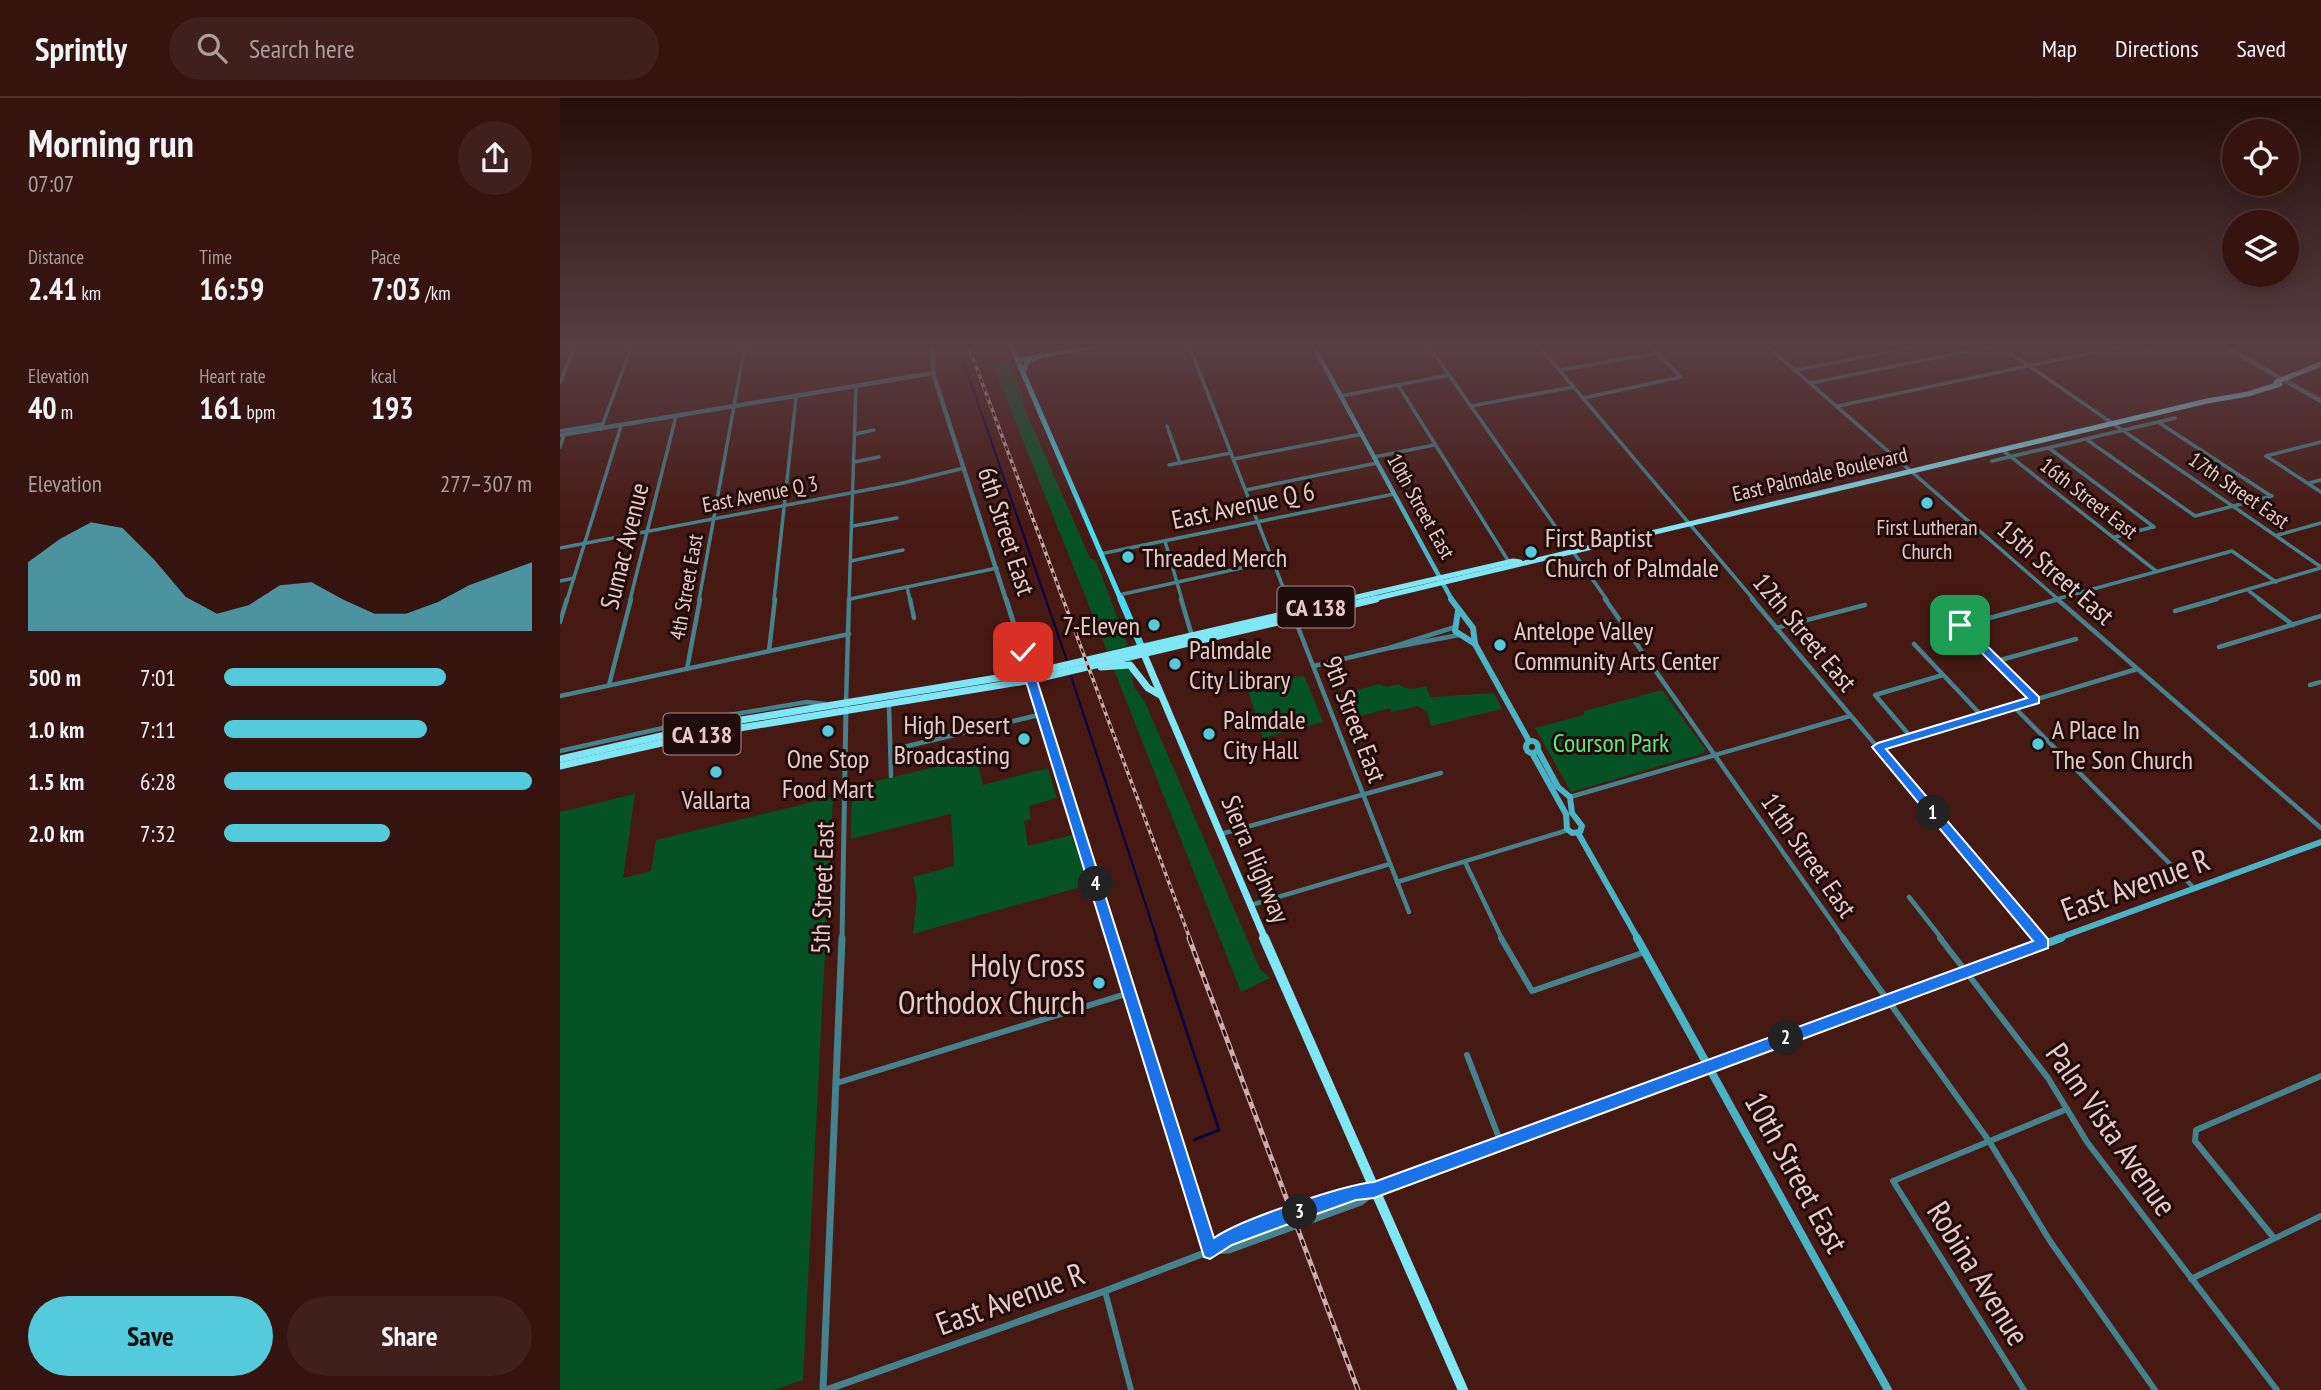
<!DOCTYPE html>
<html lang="en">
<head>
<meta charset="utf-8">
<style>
	:root { --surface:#35130e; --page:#40201c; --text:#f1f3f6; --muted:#aa9e9e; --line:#4f322e; --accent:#54cadd }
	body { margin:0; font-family:"PT Sans Narrow",sans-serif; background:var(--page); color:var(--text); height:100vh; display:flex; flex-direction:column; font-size:26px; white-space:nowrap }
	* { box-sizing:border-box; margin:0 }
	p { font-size:23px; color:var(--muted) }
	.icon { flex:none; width:38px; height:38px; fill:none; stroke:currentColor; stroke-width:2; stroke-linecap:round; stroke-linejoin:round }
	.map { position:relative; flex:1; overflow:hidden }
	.panel { display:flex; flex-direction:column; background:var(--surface); width:560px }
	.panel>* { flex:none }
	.buttons { position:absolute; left:1662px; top:21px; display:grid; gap:14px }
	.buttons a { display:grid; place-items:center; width:77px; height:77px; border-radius:50%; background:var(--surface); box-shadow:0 4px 18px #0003,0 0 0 2px var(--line); font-size:35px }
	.pin { position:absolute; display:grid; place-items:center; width:60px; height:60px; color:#fff; margin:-30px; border-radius:14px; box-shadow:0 4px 10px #0006 }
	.km { position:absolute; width:35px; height:35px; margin:-18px; border-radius:50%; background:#222; color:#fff; font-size:19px; line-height:35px; text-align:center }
	.round { display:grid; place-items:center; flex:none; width:74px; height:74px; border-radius:37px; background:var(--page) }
	.summary { display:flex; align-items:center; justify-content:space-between; height:119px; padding:0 28px }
	h1 { font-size:38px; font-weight:700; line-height:52px }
	.figures { display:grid; grid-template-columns:repeat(3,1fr); gap:10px; height:119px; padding:7px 28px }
	.figures div { display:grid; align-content:center }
	.figures b { font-size:30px; font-weight:700 }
	.figures small { font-size:19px; font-weight:400 }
	.figures p { font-size:19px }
	.chart { height:196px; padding:14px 28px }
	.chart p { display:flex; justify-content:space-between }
	.chart svg { width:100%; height:126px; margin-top:7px; fill:var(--accent); opacity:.7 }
	.cta { display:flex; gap:14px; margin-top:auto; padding:14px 28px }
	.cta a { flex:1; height:80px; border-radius:42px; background:var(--accent); color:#111; font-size:28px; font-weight:700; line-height:80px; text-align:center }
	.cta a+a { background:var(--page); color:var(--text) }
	ul { padding:0 28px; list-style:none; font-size:23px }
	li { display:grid; grid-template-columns:112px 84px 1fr; align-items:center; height:52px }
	li i { height:18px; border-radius:9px; background:var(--accent) }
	header { display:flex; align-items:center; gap:42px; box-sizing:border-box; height:98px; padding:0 35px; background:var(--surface); border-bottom:2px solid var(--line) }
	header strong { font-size:33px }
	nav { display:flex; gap:38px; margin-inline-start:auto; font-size:24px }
	.search { width:490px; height:63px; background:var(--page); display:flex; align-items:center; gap:18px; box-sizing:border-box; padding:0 24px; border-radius:38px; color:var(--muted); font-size:26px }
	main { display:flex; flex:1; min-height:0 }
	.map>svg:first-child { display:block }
</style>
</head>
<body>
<header>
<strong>Sprintly</strong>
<div class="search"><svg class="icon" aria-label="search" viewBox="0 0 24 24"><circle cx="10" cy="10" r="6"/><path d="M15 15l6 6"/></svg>Search here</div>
<nav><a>Map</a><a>Directions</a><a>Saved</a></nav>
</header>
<main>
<section class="panel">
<div class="summary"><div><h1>Morning run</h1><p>07:07</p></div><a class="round"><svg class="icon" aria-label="share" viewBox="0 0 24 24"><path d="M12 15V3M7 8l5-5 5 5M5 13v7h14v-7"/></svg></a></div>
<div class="figures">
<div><p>Distance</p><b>2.41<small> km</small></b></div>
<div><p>Time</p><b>16:59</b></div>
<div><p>Pace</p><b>7:03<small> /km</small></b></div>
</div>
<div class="figures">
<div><p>Elevation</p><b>40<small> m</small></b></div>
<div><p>Heart rate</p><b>161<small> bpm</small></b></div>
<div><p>kcal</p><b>193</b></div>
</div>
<div class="chart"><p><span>Elevation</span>277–307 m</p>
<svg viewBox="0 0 160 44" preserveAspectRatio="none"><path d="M0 44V20L10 12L20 6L30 8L40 19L50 32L60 38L70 35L80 28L90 27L100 33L110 38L120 38L130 34L140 28L150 24L160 20V44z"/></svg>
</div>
<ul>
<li><b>500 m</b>7:01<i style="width:72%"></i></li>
<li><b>1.0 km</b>7:11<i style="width:66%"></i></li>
<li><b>1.5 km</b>6:28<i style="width:100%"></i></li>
<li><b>2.0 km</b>7:32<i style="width:54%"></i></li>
</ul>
<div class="cta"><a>Save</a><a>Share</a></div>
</section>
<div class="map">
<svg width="1761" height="1292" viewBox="0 0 1761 1292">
	<rect width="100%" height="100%" fill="#471913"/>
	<g fill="#055224">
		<polygon points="447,263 462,293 464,309 530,460 536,463 568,548 547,553 432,265"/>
		<polygon points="562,570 571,573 574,589 585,604 700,871 710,880 681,894 554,572"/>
		<polygon points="742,578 745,579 763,624 703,640 688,592"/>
		<path d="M820,586L826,589L838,586C848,593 854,591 866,588L870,599L934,595L942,611L871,628L867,614L858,608L832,614L830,610L784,623L774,598Z"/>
		<polygon points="1102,592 1145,651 1144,655 1011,694 975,630 1024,617 1024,613"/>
		<polygon points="416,659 423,687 488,670 497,700 469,708 471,721 464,723 468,748 512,737 528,787 353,836 357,799 353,779 394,768 391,716 291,741 292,689"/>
		<polygon points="75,696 63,780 91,773 96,742 273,699 243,1282 214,1292 0,1292 0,714"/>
	</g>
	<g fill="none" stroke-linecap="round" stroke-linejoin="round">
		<g stroke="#060146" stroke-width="2">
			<polyline points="398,247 507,563"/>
			<polyline points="511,578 597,841"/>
		</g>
		<polyline stroke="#060146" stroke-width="2.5" points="596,840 659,1032 634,1042"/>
		<g stroke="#44828d" stroke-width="3.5">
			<polyline points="629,247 728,502"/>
			<polyline points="868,247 1047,502"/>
			<polyline points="978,247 1194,502"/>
			<polyline points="1206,247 1499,502"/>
			<polyline points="1439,247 1761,469"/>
			<polyline points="1576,247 1590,255"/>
			<polyline points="1001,272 1097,255"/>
			<polyline points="1236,272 1364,247"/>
			<polyline points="0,284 16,247"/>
			<polyline points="1251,285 1438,247"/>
			<polyline points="838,287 949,464"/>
			<polyline points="781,298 889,277"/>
			<polyline points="1023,300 1121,279 1089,247"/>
			<polyline points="911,308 1013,289"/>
			<polyline points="1278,308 1568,247"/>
			<polyline points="1598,324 1711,398"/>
			<polyline points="607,328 620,365"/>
			<polyline points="41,331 72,247"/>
			<polyline points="0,333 42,326"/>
			<polyline points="295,336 314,332"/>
			<polyline points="1526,341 1635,418 1712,398"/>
			<polyline points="0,349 4,337"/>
			<polyline points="1489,350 1594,429"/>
			<polyline points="1441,351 1596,473"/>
			<polyline points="1706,358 1761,394"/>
			<polyline points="1706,358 1761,344"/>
			<polyline points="814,359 874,347"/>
			<polyline points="674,361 802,336"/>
			<polyline points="1432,363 1615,320"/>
			<polyline points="294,364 319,359"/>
			<polyline points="609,367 671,355"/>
			<polyline points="1749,385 1761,382"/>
			<polyline points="686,392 817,365"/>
			<polyline points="293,428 337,420"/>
			<polyline points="1718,437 1761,425"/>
			<polyline points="1555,439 1593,429"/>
			<polyline points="605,443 622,502"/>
			<polyline points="0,450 343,385 404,370"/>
			<polyline points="540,456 834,396"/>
			<polyline points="291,463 343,452"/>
			<polyline points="0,483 14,480"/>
			<polyline points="347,489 350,502"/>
			<polyline points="1689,493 1701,502"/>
			<polyline points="559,497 713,463"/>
			<polyline points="290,501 437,470"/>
			<polyline points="7,502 61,328"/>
			<polyline points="70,502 116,318"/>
			<polyline points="139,502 185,247"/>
			<polyline points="214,502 236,299"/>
			<polyline points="289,502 296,288"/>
			<polyline points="1493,502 1672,453 1716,484"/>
			<polyline points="1651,502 1761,470"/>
		</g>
		<g stroke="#44828d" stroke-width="4.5">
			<polyline points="350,501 354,520"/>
			<polyline points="621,501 632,538"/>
			<polyline points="727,501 849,814"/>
			<polyline points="1045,501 1284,841"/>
			<polyline points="1192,501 1480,841"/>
			<polyline points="1497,501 1761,730"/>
			<polyline points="1699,501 1733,527"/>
			<polyline points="1615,513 1657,501"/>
			<polyline points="0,524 7,501"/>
			<polyline points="1400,527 1475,601"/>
			<polyline points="1216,530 1305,507"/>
			<polyline points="1378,534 1499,501"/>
			<polyline points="1354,546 1422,618"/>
			<polyline points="1659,549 1761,518"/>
			<polyline points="830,550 899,537"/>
			<polyline points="209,553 215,501"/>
			<polyline points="1437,563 1516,541"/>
			<polyline points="754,568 829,550 895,529"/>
			<polyline points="127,571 140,501"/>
			<polyline points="49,587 71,501"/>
			<polyline points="1750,587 1761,584"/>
			<polyline points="0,598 289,536"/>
			<polyline points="286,605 289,501"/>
			<polyline points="329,606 331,678"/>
			<polyline points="1453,608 1634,790"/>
			<polyline points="1351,639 1315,597 1383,577"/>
			<polyline points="1318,649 1577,571"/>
			<polyline points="331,652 483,616"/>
			<polyline points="0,653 139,622 247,604 265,606 266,609"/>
			<polyline points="1010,699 1290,618"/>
			<polyline points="661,736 881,675"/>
			<polyline points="905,764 942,841"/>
			<polyline points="837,784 1008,732"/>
			<polyline points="1349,799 1382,841"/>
			<polyline points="691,807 830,766"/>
		</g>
		<g stroke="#44828d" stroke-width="6">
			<polyline points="941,840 972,893 1085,854"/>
			<polyline points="1283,840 1429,1043 1490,1143 1595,1292"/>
			<polyline points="1380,840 1488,980 1527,1044 1717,1292"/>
			<polyline points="1479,840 1483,845"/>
			<polyline points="907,957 941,1045"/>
			<polyline points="277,985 569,895"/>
			<polyline points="1714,1140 1635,1043 1636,1032 1761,978"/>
			<polyline points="1631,1181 1761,1118"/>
			<polyline points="545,1193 571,1292"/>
			<polyline points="1464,1292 1333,1083 1507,1011"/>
		</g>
		<g stroke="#44828d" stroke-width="4.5">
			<polyline points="373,247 373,275 446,502"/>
			<polyline points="1662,247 1761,303"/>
			<polyline points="0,337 373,275"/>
		</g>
		<g stroke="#44828d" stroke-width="5">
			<polyline points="446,501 553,841"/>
			<polyline points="282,841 286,610"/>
		</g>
		<g stroke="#44828d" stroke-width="7">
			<polyline points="553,840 650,1153"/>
			<polyline points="650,1153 669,1152 801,1104 813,1094"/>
			<polyline points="263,1292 282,840"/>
			<polyline points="266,1292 545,1193 650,1153 667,1141 726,1119 795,1094 814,1092"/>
		</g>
		<g stroke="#48b4c6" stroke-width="4.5">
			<polyline points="753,247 892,502"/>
			<polyline points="458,262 543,247"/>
		</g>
		<g stroke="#48b4c6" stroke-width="6">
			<polyline points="891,501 913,530 915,546 969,643"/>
			<polyline points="898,513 895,533 915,546"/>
			<circle cx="972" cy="649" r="6"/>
			<polyline points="972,655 1006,716 1007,731 1012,735 1020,734 1022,728 1012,715 1010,699 998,689 978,652"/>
			<polyline points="1018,735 1078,841"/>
			<polyline points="1496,841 1761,744"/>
		</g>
		<g stroke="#48b4c6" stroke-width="8">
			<polyline points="1077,840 1328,1292"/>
			<polyline points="814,1092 1501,840"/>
		</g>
		<g stroke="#47dbf2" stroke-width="5">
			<polyline points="451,247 561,502"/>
			<polyline points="463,275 467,264 480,258"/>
		</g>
		<polyline stroke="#47dbf2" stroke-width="7" points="561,501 582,550"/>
		<g stroke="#7fe6f6" stroke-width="5">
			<polyline points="1716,284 1761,266"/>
			<polyline points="784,502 953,463 960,464"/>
			<polyline points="809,502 1647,303 1688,296 1720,286 1719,284"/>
		</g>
		<g stroke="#7fe6f6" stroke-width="7">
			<polyline points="583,554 705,841"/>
			<polyline points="541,569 570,567 588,590 600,597"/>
			<polyline points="0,661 145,628 480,573 791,501"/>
			<polyline points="0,668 137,637 472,582 816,501"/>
		</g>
		<polyline stroke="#7fe6f6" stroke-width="10" points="704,840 903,1292"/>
		<defs>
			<polyline id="rail-far1" points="408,247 630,841"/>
			<polyline id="rail" points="629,840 798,1292"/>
		</defs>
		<use href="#rail-far1" stroke="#ceaca7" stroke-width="3.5"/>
		<use href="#rail" stroke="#ceaca7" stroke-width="5"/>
		<use href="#rail-far1" stroke="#200c09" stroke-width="2" stroke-dasharray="4.5" stroke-linecap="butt"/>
		<use href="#rail" stroke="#200c09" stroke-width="2.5" stroke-dasharray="7" stroke-linecap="butt"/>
	</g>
	<linearGradient id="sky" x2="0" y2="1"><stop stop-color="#270e0a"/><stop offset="0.58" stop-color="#583e44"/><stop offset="1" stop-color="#583e44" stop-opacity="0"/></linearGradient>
	<rect width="1761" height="428" fill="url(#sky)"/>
	<path fill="#1a73e8" stroke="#fff" stroke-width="2" d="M1397,525H1404L1479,599V605L1326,651L1488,841V850L814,1100L796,1102L726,1127L672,1147L650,1161L644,1159L457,554L459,551L468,554L654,1140C679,1122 783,1087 814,1084L1473,843L1312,649L1318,645L1467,600L1397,530Z"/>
	<g fill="#54cadd" stroke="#200c09" stroke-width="2.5">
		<circle cx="1367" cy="405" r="7"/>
		<circle cx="971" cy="454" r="7"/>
		<circle cx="568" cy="459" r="7"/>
		<circle cx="594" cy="527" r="7"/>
		<circle cx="940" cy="547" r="7"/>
		<circle cx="615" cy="566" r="7"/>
		<circle cx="268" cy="633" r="7"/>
		<circle cx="649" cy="636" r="7"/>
		<circle cx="464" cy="641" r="7"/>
		<circle cx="1478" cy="646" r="7"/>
		<circle cx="156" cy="674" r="7"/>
		<circle cx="539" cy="885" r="7"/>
	</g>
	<g text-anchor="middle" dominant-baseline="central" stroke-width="6" stroke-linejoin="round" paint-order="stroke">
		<g font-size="21" fill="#e9cac5" stroke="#200c09">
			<text transform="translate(1260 376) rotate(-13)">East Palmdale Boulevard</text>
			<text transform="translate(1679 392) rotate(35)">17th Street East</text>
			<text transform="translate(200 396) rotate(-11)">East Avenue Q 3</text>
			<text transform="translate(1529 400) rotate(38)">16th Street East</text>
			<text transform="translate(861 408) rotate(61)">10th Street East</text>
			<text transform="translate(126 489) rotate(-80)">4th Street East</text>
		</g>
		<g font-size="21" fill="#e9cac5" stroke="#200c09">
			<text x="1367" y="429">First Lutheran<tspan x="1367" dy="24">Church</tspan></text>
		</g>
		<g fill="#200c09" stroke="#ad918d" stroke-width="2">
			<rect x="717.5" y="488.5" width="77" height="41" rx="5"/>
			<rect x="103.5" y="615.5" width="77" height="41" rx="5"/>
		</g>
		<g font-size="24" font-weight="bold" fill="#e9cac5">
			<text x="756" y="509">CA 138</text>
			<text x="142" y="636">CA 138</text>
		</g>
		<g font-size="26" fill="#e9cac5" stroke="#200c09">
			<text transform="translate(683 407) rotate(-12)">East Avenue Q 6</text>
			<text transform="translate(447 433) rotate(72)">6th Street East</text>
			<text transform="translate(64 448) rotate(-76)">Sumac Avenue</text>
			<text transform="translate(1496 474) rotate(41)">15th Street East</text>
			<text transform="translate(1245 534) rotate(50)">12th Street East</text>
			<text transform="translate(795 621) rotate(69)">9th Street East</text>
			<text transform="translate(1249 757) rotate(55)">11th Street East</text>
			<text transform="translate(696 761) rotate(67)">Sierra Highway</text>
			<text transform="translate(262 790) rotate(-88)">5th Street East</text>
		</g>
		<g font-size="26" fill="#e9cac5" stroke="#200c09" text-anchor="start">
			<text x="985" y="439">First Baptist<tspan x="985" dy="30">Church of Palmdale</tspan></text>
			<text x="582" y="459">Threaded Merch</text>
			<text x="580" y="527" text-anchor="end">7-Eleven</text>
			<text x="954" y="532">Antelope Valley<tspan x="954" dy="30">Community Arts Center</tspan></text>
			<text x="629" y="551">Palmdale<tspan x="629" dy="30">City Library</tspan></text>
			<text x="663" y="621">Palmdale<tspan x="663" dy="30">City Hall</tspan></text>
			<text x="450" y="626" text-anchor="end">High Desert<tspan x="450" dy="30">Broadcasting</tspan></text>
			<text x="1492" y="631">A Place In<tspan x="1492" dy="30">The Son Church</tspan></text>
			<text x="268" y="660" text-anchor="middle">One Stop<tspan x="268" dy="30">Food Mart</tspan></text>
			<text x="156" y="701" text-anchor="middle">Vallarta</text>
		</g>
		<g font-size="26" fill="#60e686" stroke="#200c09">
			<text x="1051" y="644">Courson Park</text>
		</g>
		<g font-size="32" fill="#e9cac5" stroke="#200c09">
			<text transform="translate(1575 786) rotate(-20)">East Avenue R</text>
			<text transform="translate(1552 1031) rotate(55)">Palm Vista Avenue</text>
			<text transform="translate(1237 1074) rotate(61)">10th Street East</text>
			<text transform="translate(1419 1175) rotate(58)">Robina Avenue</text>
			<text transform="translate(450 1200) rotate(-20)">East Avenue R</text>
		</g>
		<g font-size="32" fill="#e9cac5" stroke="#200c09" text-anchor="end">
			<text x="525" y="867">Holy Cross<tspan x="525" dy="37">Orthodox Church</tspan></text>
		</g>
	</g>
</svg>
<div class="buttons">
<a><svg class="icon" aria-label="locate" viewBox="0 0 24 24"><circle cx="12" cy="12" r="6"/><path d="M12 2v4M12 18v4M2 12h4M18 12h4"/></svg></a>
<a><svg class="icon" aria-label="layers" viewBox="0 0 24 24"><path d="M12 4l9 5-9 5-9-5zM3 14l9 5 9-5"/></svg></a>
</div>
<div class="pin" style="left:1400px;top:527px;background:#1e9e55"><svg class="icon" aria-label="arrive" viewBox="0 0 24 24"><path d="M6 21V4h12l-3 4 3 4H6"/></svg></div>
<div class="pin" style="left:463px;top:554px;background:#d93025"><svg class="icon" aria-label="check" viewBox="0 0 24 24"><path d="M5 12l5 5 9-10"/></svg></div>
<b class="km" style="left:1373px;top:715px">1</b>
<b class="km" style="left:1226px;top:940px">2</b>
<b class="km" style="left:740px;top:1114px">3</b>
<b class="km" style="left:536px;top:786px">4</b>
</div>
</main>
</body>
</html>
